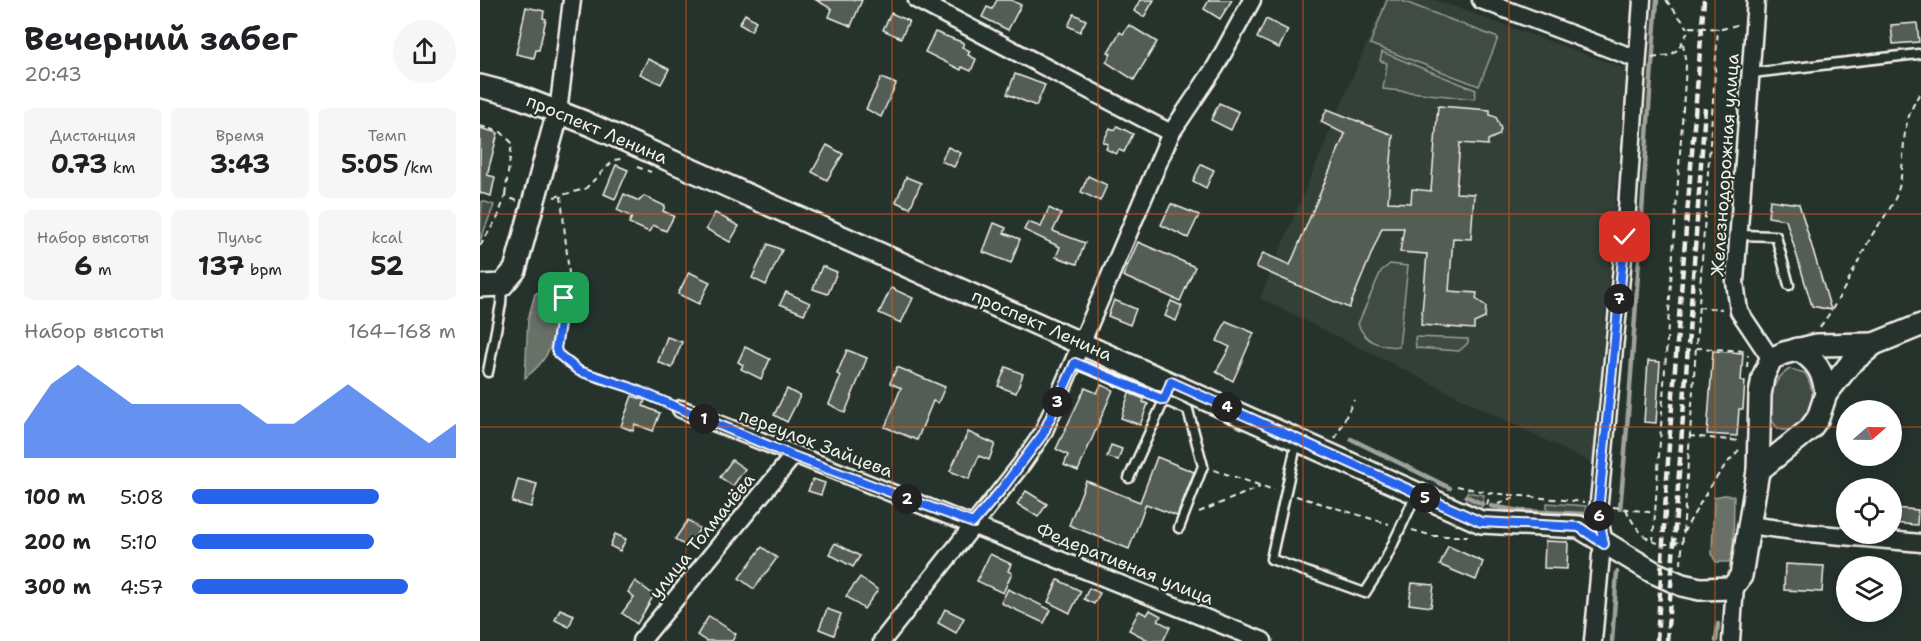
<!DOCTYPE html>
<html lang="ru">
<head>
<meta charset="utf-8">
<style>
	:root { --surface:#fff; --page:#f6f6f6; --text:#202124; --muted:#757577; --accent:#2563eb }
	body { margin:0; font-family:"Shantell Sans",sans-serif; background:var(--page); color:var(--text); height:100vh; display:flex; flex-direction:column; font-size:22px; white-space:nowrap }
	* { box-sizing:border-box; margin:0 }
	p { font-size:20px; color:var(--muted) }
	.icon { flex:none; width:33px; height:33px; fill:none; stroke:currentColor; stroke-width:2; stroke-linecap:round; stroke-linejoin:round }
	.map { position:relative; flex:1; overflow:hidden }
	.sheet { display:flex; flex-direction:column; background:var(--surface); width:480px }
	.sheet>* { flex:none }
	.needle { width:39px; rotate:70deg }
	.controls { position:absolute; left:1356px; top:400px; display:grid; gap:12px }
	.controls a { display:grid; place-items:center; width:66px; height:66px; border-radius:50%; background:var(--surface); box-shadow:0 3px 15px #0003; font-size:30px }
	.pin { position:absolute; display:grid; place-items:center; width:51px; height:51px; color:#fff; margin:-26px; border-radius:12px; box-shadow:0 3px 9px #0006 }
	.km { position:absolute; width:30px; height:30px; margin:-15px; border-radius:50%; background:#222; color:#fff; font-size:16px; line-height:30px; text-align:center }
	.round { display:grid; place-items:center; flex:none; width:63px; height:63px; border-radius:32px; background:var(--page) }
	.overview { display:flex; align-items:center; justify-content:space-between; height:102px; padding:0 24px }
	h1 { font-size:33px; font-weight:700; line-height:45px }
	.figures { display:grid; grid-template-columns:repeat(3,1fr); gap:9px; height:102px; padding:6px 24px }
	.figures div { display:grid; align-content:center; border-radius:9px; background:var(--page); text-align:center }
	.figures b { font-size:26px; font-weight:700 }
	.figures small { font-size:16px; font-weight:400 }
	.figures p { font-size:16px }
	.chart { height:168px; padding:12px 24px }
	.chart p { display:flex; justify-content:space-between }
	.chart svg { width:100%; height:108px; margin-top:6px; fill:var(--accent); opacity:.7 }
	ul { padding:0 24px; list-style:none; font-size:20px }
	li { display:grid; grid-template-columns:96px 72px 1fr; align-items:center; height:45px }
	li i { height:15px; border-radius:8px; background:var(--accent) }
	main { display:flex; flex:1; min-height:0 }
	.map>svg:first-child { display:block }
</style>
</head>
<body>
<main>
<section class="sheet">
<div class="overview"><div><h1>Вечерний забег</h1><p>20:43</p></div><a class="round"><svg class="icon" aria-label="share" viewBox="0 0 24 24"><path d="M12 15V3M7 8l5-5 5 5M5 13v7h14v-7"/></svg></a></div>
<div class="figures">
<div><p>Дистанция</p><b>0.73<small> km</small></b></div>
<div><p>Время</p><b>3:43</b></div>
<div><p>Темп</p><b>5:05<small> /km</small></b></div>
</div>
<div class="figures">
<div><p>Набор высоты</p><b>6<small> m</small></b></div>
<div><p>Пульс</p><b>137<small> bpm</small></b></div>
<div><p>kcal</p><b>52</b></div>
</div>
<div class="chart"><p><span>Набор высоты</span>164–168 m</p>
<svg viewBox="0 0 160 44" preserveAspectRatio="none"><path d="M0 44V30L10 14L20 6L30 14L40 22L50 22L60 22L70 22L80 22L90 30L100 30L110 22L120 14L130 22L140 30L150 38L160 30V44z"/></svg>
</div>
<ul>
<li><b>100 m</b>5:08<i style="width:71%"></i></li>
<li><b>200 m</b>5:10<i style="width:69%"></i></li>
<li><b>300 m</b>4:57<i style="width:82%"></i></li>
</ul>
</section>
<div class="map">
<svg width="1441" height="641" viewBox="0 0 1441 641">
	<rect width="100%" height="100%" fill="#26332d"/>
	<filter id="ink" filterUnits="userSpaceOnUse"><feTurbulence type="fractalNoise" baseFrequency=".0167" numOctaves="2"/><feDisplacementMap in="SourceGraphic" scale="12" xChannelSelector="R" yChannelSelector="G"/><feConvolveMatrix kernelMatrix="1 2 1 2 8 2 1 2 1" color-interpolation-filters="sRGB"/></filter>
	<g filter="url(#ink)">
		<polygon fill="#333f39" points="905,0 955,0 1146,69 1113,464 780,298"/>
		<g fill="#414b45" stroke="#9a9e96" stroke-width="1.5">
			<polygon points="907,0 920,0 1018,38 999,86 890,44"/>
			<polygon points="902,52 996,90 994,99 903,89 907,63 900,61"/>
			<polygon points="2,201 14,205 0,241"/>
			<path d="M910,264L928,266L919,347C900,346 886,344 878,324L901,271Z"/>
			<polygon points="935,337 988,339 988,343 979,351 936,348"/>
			<path d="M1310,369L1325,373C1355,423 1282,458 1291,399C1293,385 1298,376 1310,369Z"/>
			<polygon points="987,492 1004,495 1001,510 985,501"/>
			<polygon points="1067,503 1106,506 1106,516 1067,514"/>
		</g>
		<g fill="#676f68" stroke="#9fa39b" stroke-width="1.5">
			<path d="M64,289L77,306C74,339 73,357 45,378L48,319L55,294Z"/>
			<polygon points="1244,495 1254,496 1253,553 1249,562 1236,562 1232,555 1234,497"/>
		</g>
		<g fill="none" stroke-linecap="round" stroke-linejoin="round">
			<g stroke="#9fa39b" stroke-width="4.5">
				<polyline points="871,439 970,488"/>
				<polyline points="986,496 1002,504"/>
				<polyline points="1011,506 1040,511 1105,514"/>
				<path d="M1140,509C1156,340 1163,170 1177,0"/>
				<polyline points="1132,641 1137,572"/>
				<polyline points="1236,641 1238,624"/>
			</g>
		</g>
		<g fill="#525c55" stroke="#f4f1e8" stroke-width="1.5">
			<polygon points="336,0 382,0 371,26 349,17 352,9"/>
			<polygon points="517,0 531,0 541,5 528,30 502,17 507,7 512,9"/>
			<polygon points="660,0 674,0 664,17 654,11"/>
			<polygon points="729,0 752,0 740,19 724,9"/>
			<polygon points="46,7 64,11 63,18 66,19 59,50 56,50 54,58 36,54"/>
			<polygon points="411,13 429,21 421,38 403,30"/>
			<polygon points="265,14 276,21 271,31 259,24"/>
			<polygon points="594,14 606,20 600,32 588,26"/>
			<polygon points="786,19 808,30 799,48 777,38"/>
			<polygon points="1437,23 1439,42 1413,44 1411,25"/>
			<polygon points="649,25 677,42 654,80 626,62 631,54 628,52 640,32 643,34"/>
			<polygon points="455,32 484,43 482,47 490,51 488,55 496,59 491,71 482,67 481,70 445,52"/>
			<polygon points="168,59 189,69 181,84 160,74"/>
			<polygon points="535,74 565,85 556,106 527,94"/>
			<polygon points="401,78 416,84 401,117 386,109"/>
			<polygon points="739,103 759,112 751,130 731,120"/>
			<polygon points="958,106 1010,110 1010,115 1016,117 1021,129 1019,135 1008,140 1008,145 980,143 976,193 994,194 991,239 973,238 969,291 997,293 996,299 1006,306 1005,318 994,323 994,329 941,325 947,254 920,252 924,228 902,228 869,308 776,267 783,253 810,265 865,134 841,122 847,109 913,135 908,202 931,203 932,189 951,191"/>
			<polygon points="637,126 653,134 644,152 639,150 636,154 626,149 628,144 623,142 630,128 635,130"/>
			<polygon points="0,128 18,133 7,175 15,177 11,196 0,193"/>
			<polygon points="347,145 363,154 347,180 332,172"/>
			<polygon points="468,147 481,153 474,167 461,161"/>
			<polygon points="721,164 734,170 726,188 713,181"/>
			<polygon points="136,165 148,170 135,199 124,194"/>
			<polygon points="608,176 627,185 620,201 601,192"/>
			<polygon points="426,177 441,183 430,208 416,202"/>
			<polygon points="144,194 159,201 164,196 185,206 183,211 194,216 186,231 173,225 169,232 149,223 152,217 137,210"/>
			<polygon points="1290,200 1319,204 1351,310 1332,306 1306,220 1288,217"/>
			<polygon points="691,204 719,215 708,238 681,225"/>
			<polygon points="569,208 581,214 573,231 605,243 597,264 576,257 580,247 544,230 548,222 561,227"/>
			<polygon points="235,213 259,226 250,242 226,229"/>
			<polygon points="514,223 526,228 524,233 540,239 531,263 503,252"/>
			<polygon points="658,242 715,267 700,301 643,276"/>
			<polygon points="288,244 302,250 286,285 272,278"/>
			<polygon points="342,266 357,272 348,294 333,289"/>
			<polygon points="209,272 230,282 219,304 198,294"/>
			<polygon points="411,288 433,298 421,323 399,313"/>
			<polygon points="306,292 330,303 324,314 300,304"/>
			<polygon points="634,300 656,309 650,325 628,316"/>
			<polygon points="691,301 702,306 696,321 685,316"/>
			<polygon points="746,321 774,333 753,381 736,372 750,347 737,341"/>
			<polygon points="187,337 202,342 192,368 178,362"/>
			<polygon points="265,347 290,359 281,379 261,369 263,365 258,362"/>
			<polygon points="367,350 387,358 365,413 349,404 361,376 357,374"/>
			<polygon points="1233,351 1263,353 1261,381 1265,381 1263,409 1259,409 1257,436 1227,434"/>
			<polygon points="1168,361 1180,362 1176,423 1164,422"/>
			<polygon points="417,367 465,387 458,403 453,401 437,440 405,427 421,388 410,383"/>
			<polygon points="526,367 543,374 536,393 518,386"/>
			<polygon points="621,385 633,390 598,471 584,465 588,455 576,449 605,388 617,393"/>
			<polygon points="307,389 320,396 307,422 294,415"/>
			<polygon points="649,393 664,399 663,402 668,404 660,425 641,418"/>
			<polygon points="152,396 165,400 163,406 180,413 173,431 155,424 153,431 141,426"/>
			<polygon points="488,432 515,444 509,460 499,456 489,479 470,471"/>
			<polygon points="631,445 642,449 638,460 627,457"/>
			<polygon points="677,457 714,472 697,516 666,504 649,549 589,525 606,481 660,502"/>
			<polygon points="252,460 265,469 253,486 240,477"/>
			<polygon points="38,479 57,484 51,507 32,502"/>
			<polygon points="333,479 345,483 341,495 328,491"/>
			<polygon points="546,491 567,504 558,517 537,504"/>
			<polygon points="1413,508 1438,510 1437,525 1412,523"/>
			<polygon points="208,520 220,529 207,547 195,539"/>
			<polygon points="135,534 146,539 140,551 130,546"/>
			<polygon points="1065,541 1088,542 1087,569 1064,568"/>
			<polygon points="355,543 380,556 373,567 349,554"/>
			<polygon points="968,546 1003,562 996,580 960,565"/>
			<polygon points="282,547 297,558 274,589 259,578"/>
			<polygon points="510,554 531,564 528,571 532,573 523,593 497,581"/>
			<polygon points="1305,564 1344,566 1342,592 1304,590"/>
			<polygon points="380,577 398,590 384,609 366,596"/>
			<polygon points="578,580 601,591 590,613 568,602"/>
			<polygon points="155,581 174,595 157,624 142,613 154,597 148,592"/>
			<polygon points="932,583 954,585 951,607 929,604"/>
			<polygon points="609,588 620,593 614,604 604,599"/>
			<polygon points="528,589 571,610 564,623 521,603"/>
			<polygon points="80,609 94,615 89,627 75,620"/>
			<polygon points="347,609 361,614 354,635 339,629"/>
			<polygon points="465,609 484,618 476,633 458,623"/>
			<polygon points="670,610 681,616 678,621 690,627 683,641 670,641 649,630 659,611 667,615"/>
			<polygon points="229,616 256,634 252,641 226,641 217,635"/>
		</g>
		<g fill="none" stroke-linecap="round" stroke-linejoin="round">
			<defs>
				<g id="service">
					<polyline points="1272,73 1438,54"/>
					<polyline points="1259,235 1296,236 1309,285"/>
					<polyline points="595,363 708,410 723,466 699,528"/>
					<polyline points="8,372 21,304 22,286"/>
					<polyline points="817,441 791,559 885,593 903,565 936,495"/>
					<polyline points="649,478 686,396"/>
				</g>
				<g id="minor">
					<polyline points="437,0 691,133"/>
					<polyline points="1001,0 1157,59"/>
					<polyline points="1276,0 1255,282 1259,311 1291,359"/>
					<polyline points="78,112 92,0"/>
					<polyline points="201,409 783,641"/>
					<polyline points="1269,525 1329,533 1441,543"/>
					<polyline points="161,641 313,456"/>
					<polyline points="402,641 541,465 563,433 691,133 736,66 772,0"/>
					<polyline points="1113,641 1121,555 1124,544 1118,512 1145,237 1162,0"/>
					<polyline points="1251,641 1255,586"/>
				</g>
				<g id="tertiary">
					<polyline points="0,86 34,95 104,122 1001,522 1099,527 1173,572 1202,585 1220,589 1252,588 1261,576 1278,471 1280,395 1283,377 1291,359 1304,353 1337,345 1394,344"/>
					<polyline points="0,286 22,285 35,270 78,112"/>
					<path d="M1317,349C1336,360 1344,372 1346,394"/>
					<polyline points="1278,471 1330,429 1338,418 1346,394 1370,364 1394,344 1441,325"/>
				</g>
			</defs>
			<use href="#service" stroke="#f4f1e8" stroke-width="13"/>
			<use href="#minor" stroke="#f4f1e8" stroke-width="21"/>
			<use href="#tertiary" stroke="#f4f1e8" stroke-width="26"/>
			<g stroke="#f4f1e8" stroke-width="2" stroke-dasharray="6 4.5" stroke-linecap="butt">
				<polyline points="1186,0 1208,28"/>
				<polyline points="1172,58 1191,55 1198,49 1211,27 1242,29 1260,24"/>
				<polyline points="0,126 21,132 32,143 25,196"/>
				<polyline points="157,167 171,172"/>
				<polyline points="81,196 89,274 76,340 78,354 99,371 149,387 188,403"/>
				<polyline points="74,197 105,189 134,160 141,159"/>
				<polyline points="0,246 18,217 25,196 37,201"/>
				<polyline points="1218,307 1242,309"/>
				<path d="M1340,327C1361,299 1375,266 1392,235C1403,218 1416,204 1420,183C1427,144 1418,129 1441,91"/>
				<polyline points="1216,348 1267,351"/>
				<polyline points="1267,367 1268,355"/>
				<polyline points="1209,436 1260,441"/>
				<polyline points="855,439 874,400"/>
				<polyline points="734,470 794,490"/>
				<polyline points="977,486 1010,493 1104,502"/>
				<polyline points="816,496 909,524"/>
				<polyline points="1018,504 1035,498"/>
				<polyline points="1007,505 1010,493"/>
				<polyline points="1133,507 1175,513"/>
				<path d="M1146,509C1156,532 1174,552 1201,541"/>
				<polyline points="719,512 780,487"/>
				<polyline points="932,530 953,536 988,536"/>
				<path d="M1203,533C1220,504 1236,473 1260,449"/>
				<polyline points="1173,542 1206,66 1203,43"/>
				<polyline points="1201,564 1238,28"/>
			</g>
			<use href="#service" stroke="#26332d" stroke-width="8"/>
			<use href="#minor" stroke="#26332d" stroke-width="16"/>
			<use href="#tertiary" stroke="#26332d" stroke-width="21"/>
			<g stroke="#f4f1e8" stroke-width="4.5" stroke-dasharray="9 4.5" stroke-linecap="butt">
				<polyline points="1177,641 1189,445 1224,0"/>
				<polyline points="1187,641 1225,108"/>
			</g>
		</g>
	</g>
	<g fill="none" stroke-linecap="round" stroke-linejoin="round" filter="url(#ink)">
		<defs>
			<polyline id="route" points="84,298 76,349 78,354 99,371 149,387 313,456 493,523 521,490 563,434 595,363 684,400 691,382 1001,522 1099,527 1124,544 1118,512 1145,237"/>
		</defs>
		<use href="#route" stroke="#fff" stroke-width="12"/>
		<use href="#route" stroke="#2563eb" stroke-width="8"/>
	</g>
	<path fill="none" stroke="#e8590c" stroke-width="1.5" stroke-opacity="0.55" d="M206,0V641M412,0V641M618,0V641M823,0V641M1029,0V641M1235,0V641M0,214H1441M0,427H1366M1412,427H1441"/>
	<g text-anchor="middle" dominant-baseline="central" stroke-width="4.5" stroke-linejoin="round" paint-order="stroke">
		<g font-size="18" fill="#f4f1e8" stroke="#26332d">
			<text transform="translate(117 129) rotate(23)">проспект Ленина</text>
			<text transform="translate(1245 165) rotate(-86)">Железнодорожная улица</text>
			<text transform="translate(562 325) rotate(24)">проспект Ленина</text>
			<text transform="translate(336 443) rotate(21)">переулок Зайцева</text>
			<text transform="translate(222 536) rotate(-51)">улица Толмачёва</text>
			<text transform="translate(645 564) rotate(22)">Федеративная улица</text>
		</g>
	</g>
</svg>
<div class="controls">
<a><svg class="needle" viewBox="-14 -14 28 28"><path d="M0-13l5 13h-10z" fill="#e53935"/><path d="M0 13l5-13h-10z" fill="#757577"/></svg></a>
<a><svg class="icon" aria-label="locate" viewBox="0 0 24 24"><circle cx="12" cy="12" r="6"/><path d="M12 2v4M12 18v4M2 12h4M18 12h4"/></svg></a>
<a><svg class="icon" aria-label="layers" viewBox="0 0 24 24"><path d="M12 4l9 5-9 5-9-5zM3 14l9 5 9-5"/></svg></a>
</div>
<div class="pin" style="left:84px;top:298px;background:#1e9e55"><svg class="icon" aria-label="arrive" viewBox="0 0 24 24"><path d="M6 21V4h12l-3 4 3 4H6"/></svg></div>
<div class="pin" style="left:1145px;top:237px;background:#d93025"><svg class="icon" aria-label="check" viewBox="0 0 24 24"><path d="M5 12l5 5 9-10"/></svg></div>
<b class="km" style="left:224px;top:419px">1</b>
<b class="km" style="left:427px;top:499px">2</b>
<b class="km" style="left:577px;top:402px">3</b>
<b class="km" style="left:747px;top:407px">4</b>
<b class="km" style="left:945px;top:498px">5</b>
<b class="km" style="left:1119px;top:516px">6</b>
<b class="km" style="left:1139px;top:299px">7</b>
</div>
</main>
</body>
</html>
